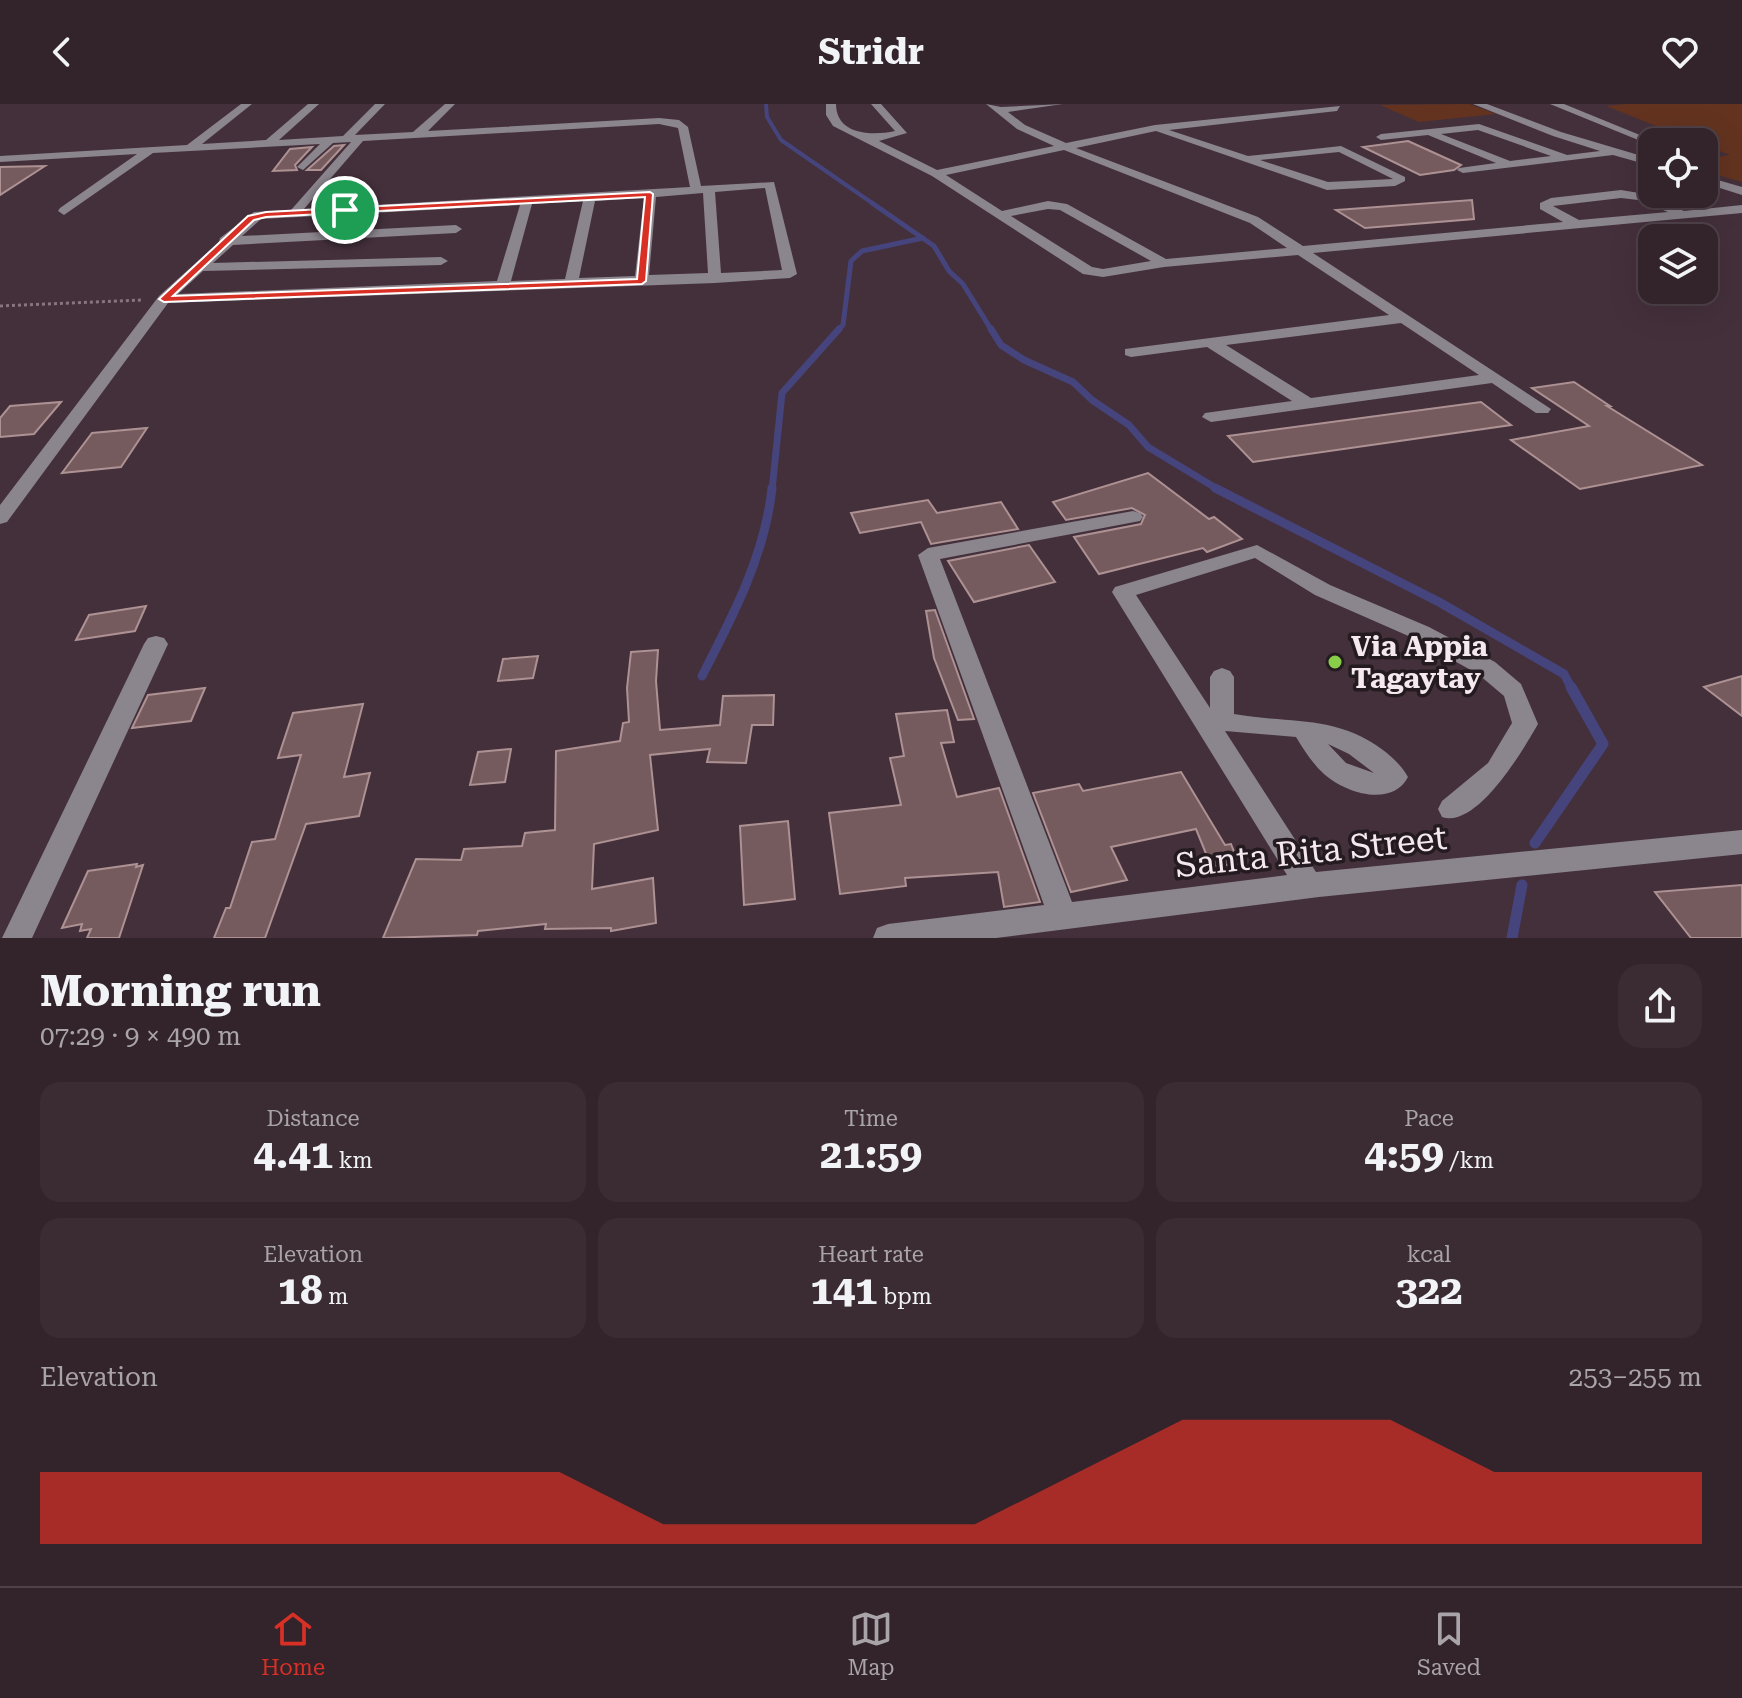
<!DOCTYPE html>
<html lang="en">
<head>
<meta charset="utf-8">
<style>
	:root { --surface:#33242c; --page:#3b2c34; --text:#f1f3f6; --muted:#a9a4a9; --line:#4e4148; --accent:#d93025 }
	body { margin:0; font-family:"Roboto Serif",serif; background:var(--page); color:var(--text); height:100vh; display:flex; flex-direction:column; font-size:30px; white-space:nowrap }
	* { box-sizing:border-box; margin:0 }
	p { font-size:26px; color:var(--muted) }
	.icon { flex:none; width:44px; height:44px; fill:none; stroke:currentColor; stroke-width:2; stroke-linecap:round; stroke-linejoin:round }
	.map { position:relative; height:834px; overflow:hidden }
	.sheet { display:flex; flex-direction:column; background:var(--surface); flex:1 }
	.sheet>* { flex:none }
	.fabs { position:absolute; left:1638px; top:24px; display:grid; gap:16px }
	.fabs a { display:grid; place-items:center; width:80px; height:80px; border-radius:16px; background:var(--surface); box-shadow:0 8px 32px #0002,0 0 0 2px var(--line); font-size:40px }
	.pin { position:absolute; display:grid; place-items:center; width:68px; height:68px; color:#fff; margin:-34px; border:4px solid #fff; border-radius:50%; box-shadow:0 2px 8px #0007 }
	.round { display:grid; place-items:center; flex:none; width:84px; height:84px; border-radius:24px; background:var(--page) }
	.head { display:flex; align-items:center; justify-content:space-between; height:136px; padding:0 40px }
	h1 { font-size:44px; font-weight:700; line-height:60px }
	.figures { display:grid; grid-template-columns:repeat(3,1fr); gap:12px; height:136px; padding:8px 40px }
	.figures div { display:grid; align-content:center; border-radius:20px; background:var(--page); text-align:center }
	.figures b { font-size:40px; font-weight:700 }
	.figures small { font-size:22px; font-weight:400 }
	.figures p { font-size:22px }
	.chart { height:224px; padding:16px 40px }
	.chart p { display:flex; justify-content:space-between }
	.chart svg { width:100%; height:144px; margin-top:8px; fill:var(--accent); opacity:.7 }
	header { display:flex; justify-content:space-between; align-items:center; height:104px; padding:0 40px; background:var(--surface); font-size:36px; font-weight:700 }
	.menu { display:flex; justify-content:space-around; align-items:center; height:112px; border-top:2px solid var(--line); background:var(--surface); font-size:22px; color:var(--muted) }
	.menu a { display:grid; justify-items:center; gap:4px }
	.menu .current { color:var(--accent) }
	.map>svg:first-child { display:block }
</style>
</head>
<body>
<header><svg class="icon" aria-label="back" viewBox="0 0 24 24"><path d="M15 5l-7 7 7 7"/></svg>Stridr<svg class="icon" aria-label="heart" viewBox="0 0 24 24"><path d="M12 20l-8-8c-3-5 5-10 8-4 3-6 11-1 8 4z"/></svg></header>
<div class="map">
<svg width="1742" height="834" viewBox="0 0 1742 834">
	<rect width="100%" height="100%" fill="#44303b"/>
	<g fill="#63331f">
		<polygon points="1469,0 1496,10 1419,18 1380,1"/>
		<polygon points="1626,0 1742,0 1742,78 1704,67 1704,55 1730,51 1704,41 1704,38 1696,38 1606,2"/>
	</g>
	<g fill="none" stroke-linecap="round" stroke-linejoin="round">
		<polyline stroke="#46447c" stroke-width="4" points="766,0 767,13 781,36 875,101"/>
		<g stroke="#46447c" stroke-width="5">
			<polyline points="872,99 934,142 949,167 963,180 992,227"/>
			<polyline points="837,227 843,221 851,157 862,147 923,134"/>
		</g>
		<g stroke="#46447c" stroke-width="7">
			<polyline points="991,225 1001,241 1024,256 1073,278 1092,296 1129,321 1148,343 1219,386"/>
			<polyline points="772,386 782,289 839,225"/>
		</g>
		<g stroke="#46447c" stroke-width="9">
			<polyline points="1215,384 1439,498 1564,570 1572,585"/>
			<path d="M702,572C733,512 765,451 772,384"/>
		</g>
		<g stroke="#46447c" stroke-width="11">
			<polyline points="1535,739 1603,640 1571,583"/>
			<polyline points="1512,834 1522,781"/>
		</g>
	</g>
	<g fill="#755b5d" stroke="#ad9193" stroke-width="2">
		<polygon points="1408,37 1461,61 1454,66 1420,71 1363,43"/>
		<polygon points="344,41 321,66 307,66 334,42"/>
		<polygon points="312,43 295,61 297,66 273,67 290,45"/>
		<polygon points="45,62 0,91 0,63"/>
		<polygon points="1472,96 1474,115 1365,124 1336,106"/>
		<polygon points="1574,278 1610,302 1607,302 1702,361 1580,385 1511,336 1589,322 1532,284"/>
		<polygon points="61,298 34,330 0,333 0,314 10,302"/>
		<polygon points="1481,298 1511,321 1253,358 1228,332"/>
		<polygon points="147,324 121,363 62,369 92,329"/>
		<polygon points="1148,369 1209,415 1214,413 1242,435 1207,448 1203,444 1099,470 1074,433 1141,420 1145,411 1132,404 1066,416 1053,398"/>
		<polygon points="928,396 937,409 1001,398 1018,425 931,440 921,418 860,429 851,409"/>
		<polygon points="1029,441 1055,478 974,498 948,457"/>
		<polygon points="146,502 135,527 76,536 89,511"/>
		<polygon points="935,506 974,615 958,616 934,554 926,507"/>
		<polygon points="658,546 656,577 660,626 720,621 723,592 774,591 773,621 752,621 746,659 707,658 710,645 650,651 658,726 594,740 592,785 653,774 656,819 611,827 611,824 545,825 546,820 478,827 477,831 383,834 416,755 461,756 464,745 522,742 525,729 555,726 556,647 620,637 623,619 629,618 627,584 631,548"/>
		<polygon points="538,552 533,574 498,577 503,555"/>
		<polygon points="1742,572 1742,612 1704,583"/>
		<polygon points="205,584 191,617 132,624 148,591"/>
		<polygon points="363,600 344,673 370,669 359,712 306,720 265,834 214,834 226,804 230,804 252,738 275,735 301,651 278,654 293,609"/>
		<polygon points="947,606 954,638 941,639 957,693 999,684 1040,798 1004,803 998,768 905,774 906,782 840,790 829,709 901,701 890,654 904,652 896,610"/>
		<polygon points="511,645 505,678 470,681 478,648"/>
		<polygon points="1181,668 1225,741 1231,740 1239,760 1211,762 1196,725 1111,743 1127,776 1071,788 1033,689 1079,680 1083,687"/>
		<polygon points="788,717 795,795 744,801 740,722"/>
		<polygon points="137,760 136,763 143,761 119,834 87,834 91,825 80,827 82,820 62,824 88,767"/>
		<polygon points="1742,781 1742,834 1691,834 1655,788"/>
	</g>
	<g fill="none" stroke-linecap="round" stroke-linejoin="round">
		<polyline stroke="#87757f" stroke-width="3" stroke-dasharray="3 3" stroke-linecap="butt" points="0,202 143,196"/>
		<g fill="#8b858e" fill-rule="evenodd">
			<path d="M241,0H252L202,40L266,36L308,0H319L279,36L343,32L375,0H385L355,31L413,28L445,0H455L428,27L659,14L679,16L688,23L701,82L774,78L797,170L790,174L715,179L168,199L7,418L0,420V401L159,192L219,138L220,134L254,108L291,106L351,38L333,39L303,66L297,63L320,40L153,49L64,111L58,107L60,104L137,50L0,58V52L187,41ZM659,20L678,24L690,83L304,105L363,37ZM765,84L782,166L721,169L715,88ZM703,89L708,169L649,171L656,93ZM644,94L635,172L579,174L595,97ZM583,97L565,175L511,177L532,100ZM520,101L497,177L178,190L203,167L441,161L448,157L441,153L213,159L233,141L456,129L462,125L456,121L242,132L261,115Z"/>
			<path d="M826,0H836C836,31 872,32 895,27L871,0H881L907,29L879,37L937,66L1054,42L1017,25L986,0L1001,3L1063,0L1008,8L1025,21L1066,39L1155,21L1340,2L1337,7L1169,26L1248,52L1341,42L1405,73V77L1395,82L1327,86L1156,27L1076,44L1258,113L1303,142L1563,118L1540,105V99L1551,94L1621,86L1645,90L1684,107L1742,101V109L1313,149L1551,305L1548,309H1536L1492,279L1211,318L1202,313L1205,309L1292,297L1207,243L1131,253L1125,251V245L1389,211L1298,151L1164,163L1103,173L1083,170L932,72L833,22L826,11ZM1064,46L1250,119L1287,144L1166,155L1067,100L1048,97L1002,107L946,71ZM1339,48L1393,75L1328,78L1260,56ZM1621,94L1638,96L1668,108L1579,116L1553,102ZM1048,105L1060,106L1151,157L1103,165L1092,163L1011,112ZM1401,219L1479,271L1311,294L1226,241Z"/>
			<path d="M1473,0H1487L1561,28L1652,55V62L1613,51L1463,69L1457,66L1459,64L1496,59L1428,31L1381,36L1376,33L1381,30L1479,20L1567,51L1600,47L1553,32ZM1478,26L1551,52L1510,57L1441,30Z"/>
			<polygon points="1550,0 1564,0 1657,38 1648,40"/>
			<polygon points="1704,72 1742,83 1742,91 1704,79"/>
			<path d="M1133,407L1140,409L1143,413L1140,417L940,455L1072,798L1287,771L1112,488L1115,483L1257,441L1330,481L1429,523L1495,558L1521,580L1538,620C1523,646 1477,725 1442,713L1438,705L1442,697L1488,659L1512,619L1504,592L1478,570L1413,534L1315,491L1255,454L1136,491L1210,604V573L1214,567L1222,564L1230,567L1234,573V610C1289,620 1335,610 1383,646C1393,654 1402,662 1408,673C1392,704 1345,689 1324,670C1312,659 1304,646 1296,633L1225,627L1316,768L1742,726V750L1319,793L996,834H873L877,824L888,820L1044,801L918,451L928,444ZM1328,640L1349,650L1374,669L1346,659Z"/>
			<polygon points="156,532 164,534 168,540 32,834 2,834 144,540 148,534"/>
		</g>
	</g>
	<path fill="#d93025" stroke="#fff" stroke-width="2" fill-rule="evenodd" d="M650,88L653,90L646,177L642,180L164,198L159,195L248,112L266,108ZM645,93L637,175L173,192L254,116L266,113Z"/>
	<circle fill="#89ce48" stroke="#241b20" stroke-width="3" cx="1335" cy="558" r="8"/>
	<g text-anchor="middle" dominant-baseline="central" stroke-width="7" stroke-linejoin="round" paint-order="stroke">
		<g font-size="28" font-weight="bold" fill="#f5e8ef" stroke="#241b20" text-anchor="start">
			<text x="1351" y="542">Via Appia<tspan x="1351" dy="32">Tagaytay</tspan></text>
		</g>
		<g font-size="34" fill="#f5e8ef" stroke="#241b20">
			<text transform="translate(1311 747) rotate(-6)">Santa Rita Street</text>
		</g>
	</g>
</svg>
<div class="fabs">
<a><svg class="icon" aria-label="locate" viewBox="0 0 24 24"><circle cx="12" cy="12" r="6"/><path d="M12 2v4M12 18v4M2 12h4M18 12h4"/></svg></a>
<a><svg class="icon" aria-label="layers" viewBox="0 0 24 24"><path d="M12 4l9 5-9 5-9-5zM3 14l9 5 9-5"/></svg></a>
</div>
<div class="pin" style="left:345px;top:106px;background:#1e9e55"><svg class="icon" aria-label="arrive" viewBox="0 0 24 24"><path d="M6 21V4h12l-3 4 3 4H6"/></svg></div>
</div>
<section class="sheet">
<div class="head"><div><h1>Morning run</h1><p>07:29 · 9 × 490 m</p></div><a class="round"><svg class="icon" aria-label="share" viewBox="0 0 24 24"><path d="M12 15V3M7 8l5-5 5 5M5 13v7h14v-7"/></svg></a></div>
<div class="figures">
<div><p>Distance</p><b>4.41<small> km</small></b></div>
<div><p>Time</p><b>21:59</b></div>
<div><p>Pace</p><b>4:59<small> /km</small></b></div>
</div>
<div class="figures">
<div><p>Elevation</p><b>18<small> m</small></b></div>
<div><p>Heart rate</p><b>141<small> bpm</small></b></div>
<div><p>kcal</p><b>322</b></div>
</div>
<div class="chart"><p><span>Elevation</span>253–255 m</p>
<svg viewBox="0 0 160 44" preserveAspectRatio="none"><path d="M0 44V22L10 22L20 22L30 22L40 22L50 22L60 38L70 38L80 38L90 38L100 22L110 6L120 6L130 6L140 22L150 22L160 22V44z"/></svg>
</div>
</section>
<nav class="menu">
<a class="current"><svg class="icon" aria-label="home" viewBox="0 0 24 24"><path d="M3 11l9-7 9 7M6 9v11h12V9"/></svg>Home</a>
<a><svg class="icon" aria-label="map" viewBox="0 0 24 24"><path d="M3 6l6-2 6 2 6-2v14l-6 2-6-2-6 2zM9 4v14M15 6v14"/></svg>Map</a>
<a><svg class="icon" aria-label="saved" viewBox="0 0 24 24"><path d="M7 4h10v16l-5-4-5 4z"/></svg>Saved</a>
</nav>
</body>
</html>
